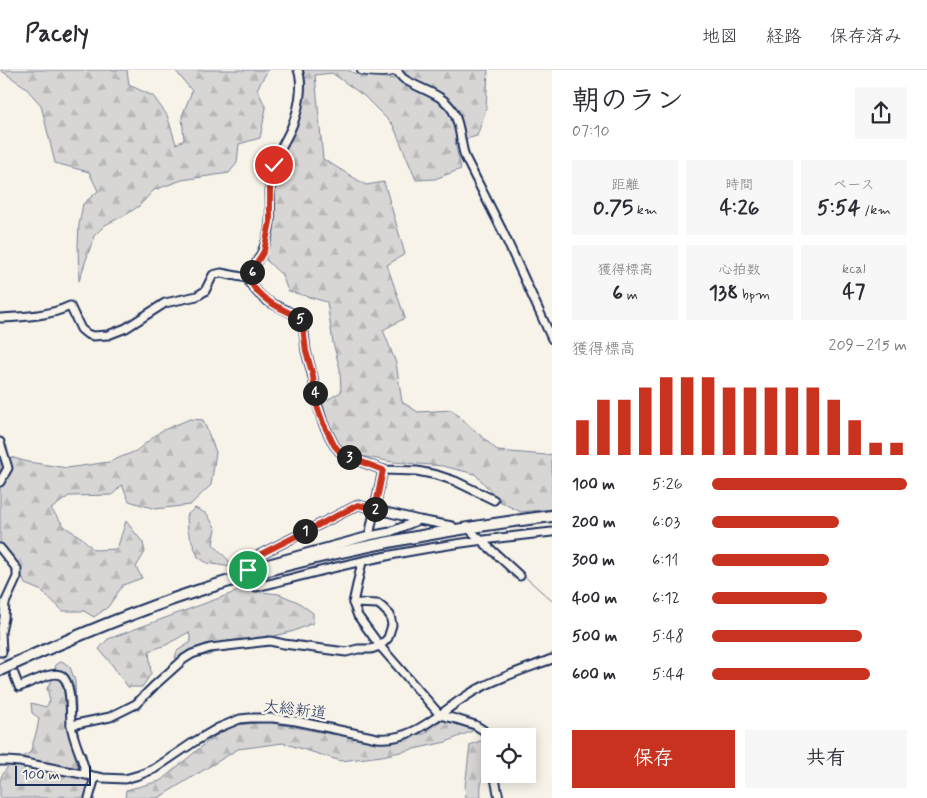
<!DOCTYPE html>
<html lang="ja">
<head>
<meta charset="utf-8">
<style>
	:root { --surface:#fff; --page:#f7f7f7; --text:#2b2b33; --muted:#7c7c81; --line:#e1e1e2; --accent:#c8321e }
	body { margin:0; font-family:Mynerve,"Klee One",sans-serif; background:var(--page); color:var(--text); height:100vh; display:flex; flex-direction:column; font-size:19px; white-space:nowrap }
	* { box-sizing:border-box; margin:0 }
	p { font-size:16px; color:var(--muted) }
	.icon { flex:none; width:28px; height:28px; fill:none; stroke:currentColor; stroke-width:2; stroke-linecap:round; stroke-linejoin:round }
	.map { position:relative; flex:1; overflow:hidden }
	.panel { display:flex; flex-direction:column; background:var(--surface); width:375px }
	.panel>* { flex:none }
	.fabs { position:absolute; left:481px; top:658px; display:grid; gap:10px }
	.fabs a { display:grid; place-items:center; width:55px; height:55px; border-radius:0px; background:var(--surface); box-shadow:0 2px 12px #0003; font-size:25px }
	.scale { position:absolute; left:15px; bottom:12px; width:76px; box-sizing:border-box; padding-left:5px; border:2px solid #1b2f5e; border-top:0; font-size:14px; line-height:18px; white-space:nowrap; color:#1b2f5e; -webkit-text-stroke:4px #f7f3e8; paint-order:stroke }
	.pin { position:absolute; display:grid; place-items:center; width:42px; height:42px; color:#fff; margin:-21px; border:2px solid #fff; border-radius:50%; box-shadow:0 1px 5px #0007 }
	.km { position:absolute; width:25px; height:25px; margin:-12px; border-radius:50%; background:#222; color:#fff; font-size:14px; line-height:25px; text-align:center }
	.round { display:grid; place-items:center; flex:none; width:52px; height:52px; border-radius:0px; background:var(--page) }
	.summary { display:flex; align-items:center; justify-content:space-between; height:85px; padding:0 20px }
	h1 { font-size:28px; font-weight:700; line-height:38px }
	.figures { display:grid; grid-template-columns:repeat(3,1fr); gap:8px; height:85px; padding:5px 20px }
	.figures div { display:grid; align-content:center; border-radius:0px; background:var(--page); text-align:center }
	.figures b { font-size:21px; font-weight:700 }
	.figures small { font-size:14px; font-weight:400 }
	.figures p { font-size:14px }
	.chart { height:140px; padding:10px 20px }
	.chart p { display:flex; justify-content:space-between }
	.chart svg { width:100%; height:90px; margin-top:5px; stroke:var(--accent); stroke-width:6 }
	.action { display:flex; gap:10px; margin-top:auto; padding:10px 20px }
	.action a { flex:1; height:58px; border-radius:0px; background:var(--accent); color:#fff; font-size:20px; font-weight:700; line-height:58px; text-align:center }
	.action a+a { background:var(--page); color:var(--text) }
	ul { padding:0 20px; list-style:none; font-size:16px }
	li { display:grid; grid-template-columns:80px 60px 1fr; align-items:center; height:38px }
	li i { height:12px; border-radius:6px; background:var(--accent) }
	header { display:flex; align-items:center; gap:30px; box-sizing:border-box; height:70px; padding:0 25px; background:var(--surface); border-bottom:1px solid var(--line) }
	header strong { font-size:24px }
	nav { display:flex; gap:28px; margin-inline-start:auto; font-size:18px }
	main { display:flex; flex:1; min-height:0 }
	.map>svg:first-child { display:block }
</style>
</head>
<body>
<header>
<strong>Pacely</strong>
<nav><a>地図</a><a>経路</a><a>保存済み</a></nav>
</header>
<main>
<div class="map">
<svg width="552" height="728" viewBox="0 0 552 728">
	<defs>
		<pattern id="forest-firs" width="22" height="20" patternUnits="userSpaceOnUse" patternTransform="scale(1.25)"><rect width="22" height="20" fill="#d7d6d4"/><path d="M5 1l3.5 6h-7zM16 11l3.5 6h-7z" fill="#b8b8b8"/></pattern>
	</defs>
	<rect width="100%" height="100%" fill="#f7f3e8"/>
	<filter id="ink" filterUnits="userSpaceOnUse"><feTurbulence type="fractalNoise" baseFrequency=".02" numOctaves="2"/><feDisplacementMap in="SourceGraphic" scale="10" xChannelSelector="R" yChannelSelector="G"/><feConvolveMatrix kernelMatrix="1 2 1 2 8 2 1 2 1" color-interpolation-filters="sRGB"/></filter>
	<g filter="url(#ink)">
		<g fill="url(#forest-firs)" stroke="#798299">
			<polygon points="0,0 127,0 129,15 153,26 167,45 176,74 184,70 182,46 192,21 175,0 268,0 257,19 266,38 260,68 239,74 237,93 229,103 182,110 154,120 139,136 127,144 105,155 94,166 79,211 78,175 79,155 83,134 98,121 89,102 55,93 41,35 24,16"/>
			<polygon points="297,0 347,0 357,4 393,9 404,0 488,0 486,39 477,66 455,72 461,99 435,109 416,110 393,55 364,26 332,3 315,5 323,89 366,115 384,112 405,184 387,195 405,248 383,260 396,293 402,332 418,342 452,340 498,381 546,385 552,384 552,439 521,442 502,433 475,404 443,396 393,392 356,385 342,377 330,362 320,334 341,322 340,299 333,273 327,232 288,221 282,205 266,190 278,95 289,75 298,35"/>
			<polygon points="190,349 203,350 216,382 211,415 190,435 155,439 129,431 122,415 112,425 69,426 51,439 65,457 82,468 94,480 117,479 126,451 143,473 145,482 136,497 142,508 123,515 108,537 94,547 84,541 63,541 42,521 25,514 14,488 0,483 0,384 28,392 67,398 109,392 136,381 161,361"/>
			<polygon points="195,438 207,444 216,459 213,474 230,492 231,497 207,493 198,487 188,461 187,445"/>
			<polygon points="241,520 279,524 298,532 313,543 313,553 294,561 266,568 227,571 210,585 196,587 175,588 177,581 191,572 189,562 166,575 149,581 151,604 142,617 128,617 110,592 99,579 108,569"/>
			<path d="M62,591L70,597L75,611L76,640L75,651L81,676L86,684L89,711L86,724L87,728H65L64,726L55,728H0C0,723 0,716 0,711C3,697 18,688 30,683L37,660L39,648L32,643L31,633L46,637L50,631L47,618L51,612L56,595Z"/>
			<polygon points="445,649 477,659 446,672 382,686 341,691 283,673 238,679 158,728 125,728 126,720 160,711 212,668 234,655 268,652 331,664 424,664"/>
			<path d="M485,669L489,698C481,706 480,717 481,728H466L465,717L470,675Z"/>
		</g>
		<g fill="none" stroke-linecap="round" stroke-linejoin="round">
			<polyline stroke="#727c95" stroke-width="1" points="523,505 552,531"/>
			<g stroke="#cbcccc" stroke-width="7" stroke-dasharray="7 3.5" stroke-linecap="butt">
				<polyline points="362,492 369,466"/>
				<polyline points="2,582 11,599"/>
			</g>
			<defs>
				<g id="minor">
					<path d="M396,0C399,3 401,7 404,9C421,20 442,23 453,41C461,55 460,72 465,87L502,160L552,269"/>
					<path d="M247,208C259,190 268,174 270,152C272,132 267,113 274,94C278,81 287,69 292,56C298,42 304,15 298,0"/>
					<path d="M0,248C23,247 49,246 70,236L81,259L87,264L93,266L108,265L126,258L165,233L197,226L205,221L213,205L221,203L247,208C252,217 258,224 266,230C276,237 299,243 303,254L306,281L313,307L317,333L323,353L334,375L340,382L349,387L383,400L417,401L437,405L455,411L494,430"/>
					<polyline points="0,372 8,398 0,412"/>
					<polyline points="419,450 390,462 369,466 248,499 245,492 358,435 419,450 452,456"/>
					<polyline points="472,462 520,506"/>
					<polyline points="369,466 383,400"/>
					<polyline points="0,478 17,499 17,507 5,533 4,548 1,562 2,582 0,582"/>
					<polyline points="362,492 353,533 358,546 380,576 440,645 456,649 475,655 483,660 489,667 490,673"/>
					<path d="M256,517C298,507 340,495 382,487C438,475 495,468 552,462"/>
					<path d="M14,604L19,617C28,614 54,599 62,606C72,613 70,642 71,654C73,672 83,687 86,705"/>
					<polyline points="71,655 110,647 136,634 155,615 184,589 192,584 210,578 270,571 284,574 346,582 358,579 371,579 380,576 388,568 392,555 390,545 382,537 378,534 353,533"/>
					<path d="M0,691H7L20,692L103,708L125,709L139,705L154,699L194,672L218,658L240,649L250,648H273L296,651L377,668C419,672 445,635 480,618C503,606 528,598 552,589"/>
					<polyline points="494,704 499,728"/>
					<polyline points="89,728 95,707"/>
				</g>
				<path id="major" d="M362,0C374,2 385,3 397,0"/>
				<path id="highway" d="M0,600C64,571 129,543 197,521C312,484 432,461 552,446"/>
			</defs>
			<use href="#minor" stroke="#1b2f5e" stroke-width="11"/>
			<use href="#major" stroke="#1b2f5e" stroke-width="12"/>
			<use href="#highway" stroke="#1b2f5e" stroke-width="14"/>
			<use href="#minor" stroke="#f7f3e8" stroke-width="7"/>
			<use href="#major" stroke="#f7f3e8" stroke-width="9"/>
			<use href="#highway" stroke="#f7f3e8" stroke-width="10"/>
		</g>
	</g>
	<g fill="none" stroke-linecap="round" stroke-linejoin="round" filter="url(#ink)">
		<defs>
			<path id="route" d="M248,500L245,492L358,435L375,439L383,400L349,387L340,382L334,375L323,353L316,333L313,306L306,281L302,250C295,245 288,242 280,238C266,231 255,222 248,208L264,181L270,152V114L274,95"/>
		</defs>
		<use href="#route" stroke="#fff" stroke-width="10"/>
		<use href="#route" stroke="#c8321e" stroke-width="6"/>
	</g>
	<g text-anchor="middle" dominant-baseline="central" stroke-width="5" stroke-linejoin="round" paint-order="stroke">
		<g font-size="16" fill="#1b2f5e" stroke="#f7f3e8">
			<text transform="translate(295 640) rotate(7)">大総新道</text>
		</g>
	</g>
</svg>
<div class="fabs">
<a><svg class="icon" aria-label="locate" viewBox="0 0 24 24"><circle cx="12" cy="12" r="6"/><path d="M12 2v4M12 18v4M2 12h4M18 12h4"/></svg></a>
</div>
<div class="scale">100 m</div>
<div class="pin" style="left:248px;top:500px;background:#1e9e55"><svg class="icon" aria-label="arrive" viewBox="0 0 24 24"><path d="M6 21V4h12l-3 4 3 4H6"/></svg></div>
<div class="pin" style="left:274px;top:95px;background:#d93025"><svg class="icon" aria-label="check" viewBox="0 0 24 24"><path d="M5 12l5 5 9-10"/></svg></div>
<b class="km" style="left:305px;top:461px">1</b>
<b class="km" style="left:375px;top:439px">2</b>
<b class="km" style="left:349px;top:387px">3</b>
<b class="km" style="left:315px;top:323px">4</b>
<b class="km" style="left:300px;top:249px">5</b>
<b class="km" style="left:252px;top:202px">6</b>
</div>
<section class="panel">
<div class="summary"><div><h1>朝のラン</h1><p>07:10</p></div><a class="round"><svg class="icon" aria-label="share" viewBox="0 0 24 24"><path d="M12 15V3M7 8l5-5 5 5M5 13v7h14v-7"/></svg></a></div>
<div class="figures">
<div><p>距離</p><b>0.75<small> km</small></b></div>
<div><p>時間</p><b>4:26</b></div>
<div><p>ペース</p><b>5:54<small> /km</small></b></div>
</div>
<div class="figures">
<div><p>獲得標高</p><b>6<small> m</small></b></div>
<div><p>心拍数</p><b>138<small> bpm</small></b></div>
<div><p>kcal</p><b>47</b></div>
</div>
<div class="chart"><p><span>獲得標高</span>209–215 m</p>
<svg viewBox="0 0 160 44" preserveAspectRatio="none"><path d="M5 44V27M15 44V17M25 44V17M35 44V11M45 44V6M55 44V6M65 44V6M75 44V11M85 44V11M95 44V11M105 44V11M115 44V11M125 44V17M135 44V27M145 44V38M155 44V38"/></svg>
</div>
<ul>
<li><b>100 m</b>5:26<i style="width:100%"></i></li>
<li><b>200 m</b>6:03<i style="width:65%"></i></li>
<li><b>300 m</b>6:11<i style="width:60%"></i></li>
<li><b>400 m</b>6:12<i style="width:59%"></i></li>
<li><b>500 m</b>5:48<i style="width:77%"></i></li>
<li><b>600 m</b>5:44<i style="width:81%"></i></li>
</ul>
<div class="action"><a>保存</a><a>共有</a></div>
</section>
</main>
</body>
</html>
